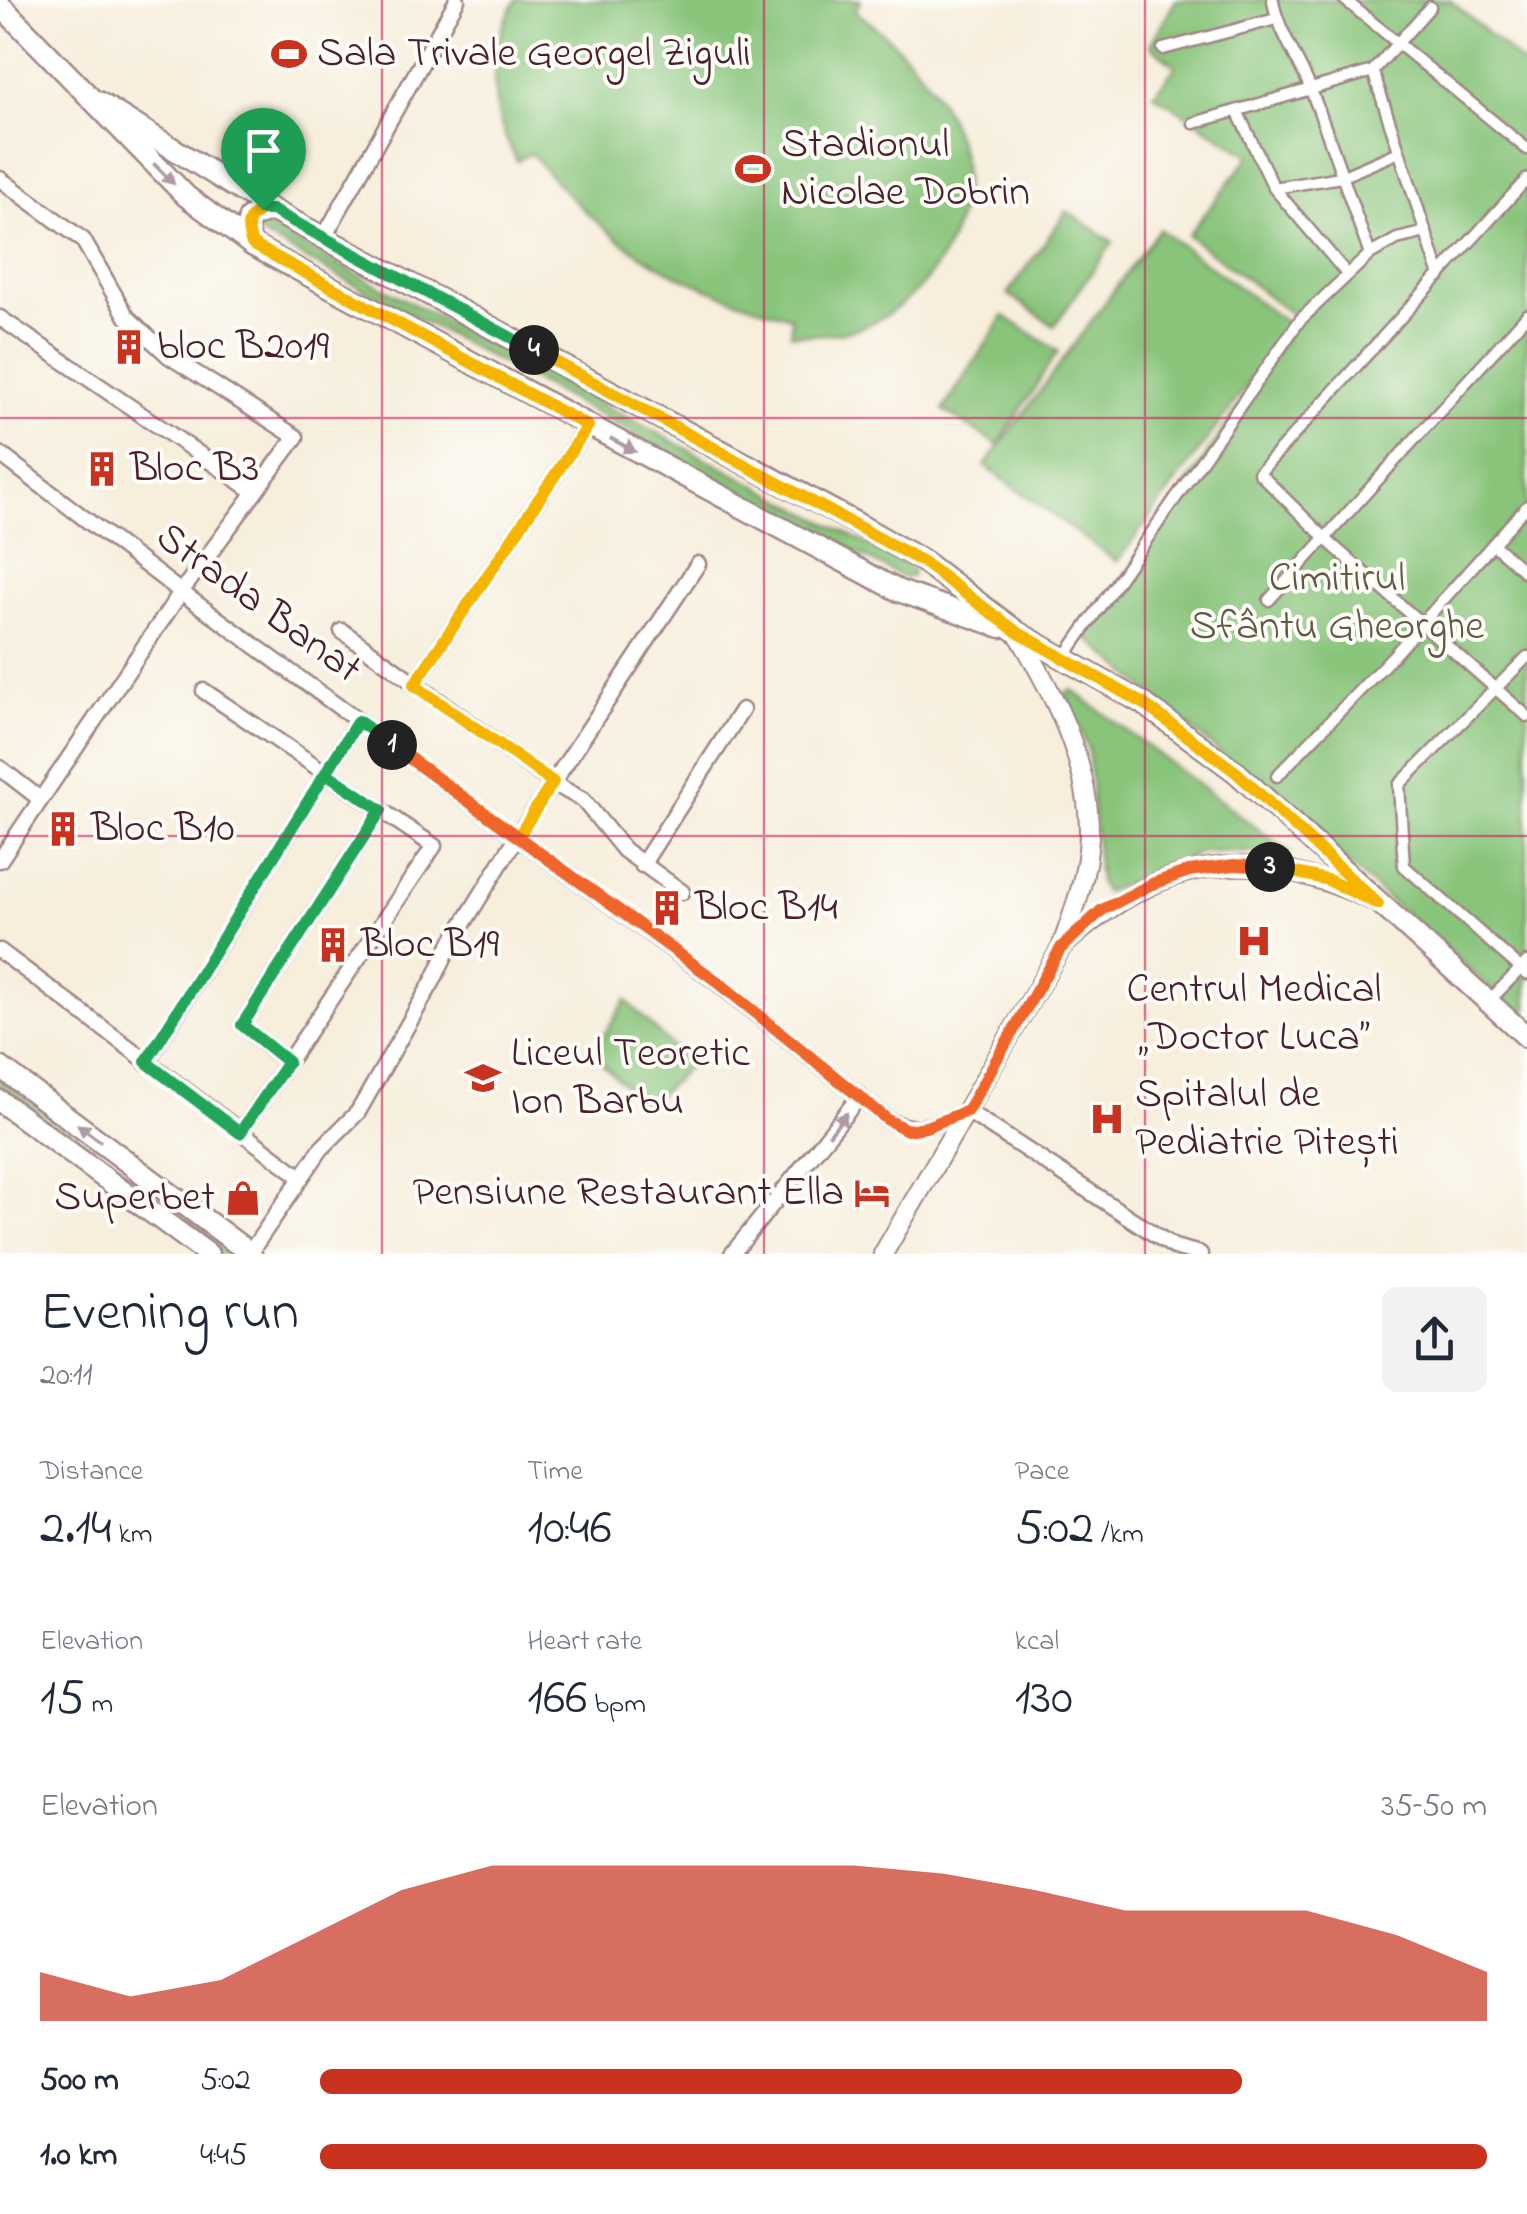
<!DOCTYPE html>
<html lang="en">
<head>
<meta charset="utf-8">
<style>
	:root { --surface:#fff; --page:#f2f2f3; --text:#1f2937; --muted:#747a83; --accent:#c8321e }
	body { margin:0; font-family:"Indie Flower",sans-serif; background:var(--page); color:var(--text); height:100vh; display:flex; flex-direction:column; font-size:38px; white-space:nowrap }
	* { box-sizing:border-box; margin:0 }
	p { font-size:32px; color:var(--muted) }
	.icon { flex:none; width:55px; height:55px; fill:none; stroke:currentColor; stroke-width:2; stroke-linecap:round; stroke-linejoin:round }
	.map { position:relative; height:1254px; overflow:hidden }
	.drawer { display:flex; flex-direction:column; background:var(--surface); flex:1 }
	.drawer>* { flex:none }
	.pin { position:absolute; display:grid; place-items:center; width:85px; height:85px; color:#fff; margin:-102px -42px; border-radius:50% 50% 50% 0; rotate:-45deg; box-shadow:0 0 10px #0007 }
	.pin .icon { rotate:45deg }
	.km { position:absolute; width:50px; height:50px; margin:-25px; border-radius:50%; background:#222; color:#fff; font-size:28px; line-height:50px; text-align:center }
	.round { display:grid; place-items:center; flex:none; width:105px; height:105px; border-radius:15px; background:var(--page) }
	.summary { display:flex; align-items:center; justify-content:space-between; height:170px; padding:0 40px }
	h1 { font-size:55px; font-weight:600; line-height:75px }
	.stats { display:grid; grid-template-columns:repeat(3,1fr); gap:15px; height:170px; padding:10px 40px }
	.stats div { display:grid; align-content:center }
	.stats b { font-size:50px; font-weight:600 }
	.stats small { font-size:28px; font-weight:400 }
	.stats p { font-size:28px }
	.chart { height:280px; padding:20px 40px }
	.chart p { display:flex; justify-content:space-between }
	.chart svg { width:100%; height:180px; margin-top:10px; fill:var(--accent); opacity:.7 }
	ul { padding:0 40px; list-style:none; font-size:32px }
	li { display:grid; grid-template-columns:160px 120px 1fr; align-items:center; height:75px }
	li i { height:25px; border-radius:12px; background:var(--accent) }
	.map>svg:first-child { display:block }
</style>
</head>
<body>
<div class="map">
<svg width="1527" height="1254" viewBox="0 0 1527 1254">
	<rect width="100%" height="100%" fill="#fdfcf7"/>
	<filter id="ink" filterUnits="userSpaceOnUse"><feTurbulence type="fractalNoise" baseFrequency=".01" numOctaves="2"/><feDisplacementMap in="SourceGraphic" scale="20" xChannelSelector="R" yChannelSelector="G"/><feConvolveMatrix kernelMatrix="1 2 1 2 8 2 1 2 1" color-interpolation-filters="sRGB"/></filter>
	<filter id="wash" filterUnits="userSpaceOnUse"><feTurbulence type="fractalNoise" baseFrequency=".0048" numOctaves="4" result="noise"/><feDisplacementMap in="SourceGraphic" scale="40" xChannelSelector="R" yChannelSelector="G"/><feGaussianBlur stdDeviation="2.25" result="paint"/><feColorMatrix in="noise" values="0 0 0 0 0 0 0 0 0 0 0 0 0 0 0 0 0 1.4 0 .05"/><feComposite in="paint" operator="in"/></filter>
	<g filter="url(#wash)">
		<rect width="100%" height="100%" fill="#f7eedc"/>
		<g fill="#88c47a" stroke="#697252" stroke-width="2.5">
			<path d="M516,0H861L855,11C901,44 940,86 958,141C982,214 930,304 859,328C837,335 814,335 791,334V317C676,285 607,247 531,153L517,161C488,110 486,50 516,0Z"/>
			<polygon points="1176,0 1450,0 1527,68 1527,1020 1085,636 1298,319 1188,235 1250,156 1154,94 1176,67 1150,45"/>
			<polygon points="1067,211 1113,242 1054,326 1008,294"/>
			<polygon points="262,224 912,568 913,576 904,578 260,234 257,230"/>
			<polygon points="1159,229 1291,326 1117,562 985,466"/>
			<polygon points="1004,316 1058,351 998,445 943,410"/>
			<polygon points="1072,690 1290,853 1202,852 1104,892 1099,882 1088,749 1065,693"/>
			<polygon points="626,1000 690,1065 647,1107 592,1054"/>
			<polygon points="0,1079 229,1249 225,1254 221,1254 0,1089"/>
		</g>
	</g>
	<g filter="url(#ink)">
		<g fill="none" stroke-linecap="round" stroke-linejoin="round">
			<defs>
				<g id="pedestrian">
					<path d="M1273,0C1275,23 1299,61 1309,85C1331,140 1349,198 1370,254"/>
					<polyline points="1345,0 1527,149"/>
					<polyline points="1430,7 1373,71 1440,276"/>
					<polyline points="1163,49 1276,19"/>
					<polyline points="1238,113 1274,188 1347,274"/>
					<polyline points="1194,123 1373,71"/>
					<polyline points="1527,179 1259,473 1330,543 1527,716"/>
					<polyline points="1274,188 1341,177 1399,152"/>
					<polyline points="1493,544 1527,574"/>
					<polyline points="1269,600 1527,315"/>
					<polyline points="1527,657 1399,785 1404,866 1527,974"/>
					<polyline points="1064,658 1300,320 1370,254 1397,239 1426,232"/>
					<polyline points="1277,776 1392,657 1527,506"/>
					<polyline points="1489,1001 1527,962"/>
				</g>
				<g id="minor">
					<polyline points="0,179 83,240 127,317 169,356 296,437 181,592 0,860"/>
					<polyline points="324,237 457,0"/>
					<polyline points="0,318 255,492"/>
					<path d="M0,454L181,592L718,983L888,1120C919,1136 936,1123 967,1111L1174,1247L1200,1254"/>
					<polyline points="342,631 553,783 583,800 624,850 682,892"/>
					<polyline points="414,685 588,426"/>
					<polyline points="204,691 434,846 240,1133"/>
					<polyline points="0,768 40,799"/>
					<polyline points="642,865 742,710"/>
					<polyline points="0,951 301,1177"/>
					<polyline points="287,1062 242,1025 381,810"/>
					<polyline points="146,1063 358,721"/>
					<polyline points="249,1254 321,1149 358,1112 434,979 449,947 517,837 698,564"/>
					<polyline points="732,1254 860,1096"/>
				</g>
				<g id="tertiary">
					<path d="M1065,944C1165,855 1250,844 1371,900"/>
					<path d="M883,1254L1061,948C1074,911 1088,874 1089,835C1090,762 1053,693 1017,632"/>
				</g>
				<g id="secondary">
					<polyline points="0,1067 251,1254"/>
					<polyline points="0,1101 208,1254"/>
				</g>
				<g id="primary">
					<polyline points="0,5 186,196 252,245 899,591 1001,627"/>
					<polyline points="98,102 272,210 856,523 923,561 1017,632 1144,704 1236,772 1527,1037"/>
					<polyline points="252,245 247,233 249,218 272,210"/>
				</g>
			</defs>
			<use href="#pedestrian" stroke="#a08684" stroke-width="15"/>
			<use href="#minor" stroke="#a08684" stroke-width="19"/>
			<use href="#tertiary" stroke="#a08684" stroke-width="22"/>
			<use href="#secondary" stroke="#a08684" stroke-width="25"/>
			<use href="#primary" stroke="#a08684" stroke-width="25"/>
			<use href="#pedestrian" stroke="#fff" stroke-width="10"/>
			<use href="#minor" stroke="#fff" stroke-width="14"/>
			<use href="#tertiary" stroke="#fff" stroke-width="18"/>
			<use href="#secondary" stroke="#fff" stroke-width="20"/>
			<use href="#primary" stroke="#fff" stroke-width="20"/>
		</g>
		<defs><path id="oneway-solid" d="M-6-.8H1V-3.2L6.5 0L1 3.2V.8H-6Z" transform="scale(2.5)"/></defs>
		<g fill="#ae9aa0">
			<use href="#oneway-solid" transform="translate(164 174) rotate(45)"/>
			<use href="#oneway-solid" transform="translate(623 445) rotate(28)"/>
			<use href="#oneway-solid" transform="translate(838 1124) rotate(-51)"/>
			<use href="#oneway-solid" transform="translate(89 1133) rotate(-143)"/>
		</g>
	</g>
	<g fill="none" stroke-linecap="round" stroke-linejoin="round" filter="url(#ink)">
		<defs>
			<path id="split-1" d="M263,210C245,217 246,228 252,244L588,426L414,685L553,782L518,837L392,745"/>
			<polyline id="split-2" points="391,745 358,721 146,1062 240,1133 288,1062 242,1025 381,810 326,773 358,721 392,745"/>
			<polyline id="split-3" points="391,745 718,982 888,1120 907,1130 926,1127 967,1111 1061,948 1102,910 1152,884 1189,871 1234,865 1270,867"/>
			<polyline id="split-4" points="534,350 923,562 1017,632 1144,704 1236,772 1378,904 1328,880 1270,867"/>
			<polyline id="split-5" points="263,210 272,210 534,350"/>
		</defs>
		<use href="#split-1" stroke="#fff" stroke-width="20"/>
		<use href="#split-2" stroke="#fff" stroke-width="20"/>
		<use href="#split-3" stroke="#fff" stroke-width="20"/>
		<use href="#split-4" stroke="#fff" stroke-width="20"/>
		<use href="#split-5" stroke="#fff" stroke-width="20"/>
		<use href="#split-1" stroke="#f5b400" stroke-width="12"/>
		<use href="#split-2" stroke="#22a559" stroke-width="12"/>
		<use href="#split-3" stroke="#f0652b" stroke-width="12"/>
		<use href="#split-4" stroke="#f5b400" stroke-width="12"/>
		<use href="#split-5" stroke="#22a559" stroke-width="12"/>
	</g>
	<path fill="none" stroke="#c2185b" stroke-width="2.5" stroke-opacity="0.55" d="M382,0V1254M764,0V1254M1145,0V1254M0,418H1527M0,836H1527"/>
	<defs>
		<symbol id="stadium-bare" viewBox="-9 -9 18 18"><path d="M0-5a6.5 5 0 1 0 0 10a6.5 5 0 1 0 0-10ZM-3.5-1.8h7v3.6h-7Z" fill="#c8321e" stroke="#fdfcf7" stroke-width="2.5" paint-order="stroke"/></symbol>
		<symbol id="building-bare" viewBox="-9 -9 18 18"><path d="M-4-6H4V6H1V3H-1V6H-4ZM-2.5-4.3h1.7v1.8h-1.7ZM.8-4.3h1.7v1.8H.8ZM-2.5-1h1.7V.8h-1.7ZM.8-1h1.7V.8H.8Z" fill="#c8321e" stroke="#fdfcf7" stroke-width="2.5" paint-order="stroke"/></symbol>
		<symbol id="hospital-bare" viewBox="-9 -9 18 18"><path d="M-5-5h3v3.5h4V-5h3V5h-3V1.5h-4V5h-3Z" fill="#c8321e" stroke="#fdfcf7" stroke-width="2.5" paint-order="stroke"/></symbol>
		<symbol id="university-bare" viewBox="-9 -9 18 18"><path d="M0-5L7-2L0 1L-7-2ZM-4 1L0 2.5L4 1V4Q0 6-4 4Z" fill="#c8321e" stroke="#fdfcf7" stroke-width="2.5" paint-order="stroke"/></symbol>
		<symbol id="hotel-bare" viewBox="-9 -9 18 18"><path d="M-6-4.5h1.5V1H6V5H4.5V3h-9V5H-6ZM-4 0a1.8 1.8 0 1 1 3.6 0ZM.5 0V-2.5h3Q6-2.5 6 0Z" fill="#c8321e" stroke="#fdfcf7" stroke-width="2.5" paint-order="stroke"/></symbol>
		<symbol id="shop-bare" viewBox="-9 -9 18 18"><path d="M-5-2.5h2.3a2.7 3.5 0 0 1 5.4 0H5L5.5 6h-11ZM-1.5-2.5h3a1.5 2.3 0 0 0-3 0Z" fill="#c8321e" stroke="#fdfcf7" stroke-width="2.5" paint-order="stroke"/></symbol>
	</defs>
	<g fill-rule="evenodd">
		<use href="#stadium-bare" x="264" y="29" width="50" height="50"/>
		<use href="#stadium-bare" x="728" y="144" width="50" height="50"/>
		<use href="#building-bare" x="104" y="322" width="50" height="50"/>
		<use href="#building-bare" x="77" y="444" width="50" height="50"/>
		<use href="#building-bare" x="38" y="804" width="50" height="50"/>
		<use href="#building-bare" x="642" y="883" width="50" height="50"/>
		<use href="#hospital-bare" x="1229" y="916" width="50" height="50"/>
		<use href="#building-bare" x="308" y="920" width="50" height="50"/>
		<use href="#university-bare" x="458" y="1053" width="50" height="50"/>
		<use href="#hospital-bare" x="1082" y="1094" width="50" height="50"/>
		<use href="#hotel-bare" x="847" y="1168" width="50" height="50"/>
		<use href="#shop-bare" x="218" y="1173" width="50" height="50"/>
	</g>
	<g text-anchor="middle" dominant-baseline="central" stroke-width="8" stroke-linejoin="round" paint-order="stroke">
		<g font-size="42" fill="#4a1f2b" stroke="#fdfcf7" text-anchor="start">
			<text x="317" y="54">Sala Trivale Georgel Ziguli</text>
			<text x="781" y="145">Stadionul<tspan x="781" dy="48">Nicolae Dobrin</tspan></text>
			<text x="157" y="347">bloc B2019</text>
			<text x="130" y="469">Bloc B3</text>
			<text x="91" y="829">Bloc B10</text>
			<text x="695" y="908">Bloc B14</text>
			<text x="361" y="945">Bloc B19</text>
			<text x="1254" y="990" text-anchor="middle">Centrul Medical<tspan x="1254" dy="48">„Doctor Luca”</tspan></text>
			<text x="511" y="1054">Liceul Teoretic<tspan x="511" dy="48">Ion Barbu</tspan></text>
			<text x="1135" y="1095">Spitalul de<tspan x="1135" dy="48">Pediatrie Pitești</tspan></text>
			<text x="844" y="1193" text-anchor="end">Pensiune Restaurant Ella</text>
			<text x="215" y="1198" text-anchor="end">Superbet</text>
		</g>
		<g font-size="42" fill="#605947" stroke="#fdfcf7">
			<text x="1337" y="579">Cimitirul<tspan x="1337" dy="48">Sfântu Gheorghe</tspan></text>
		</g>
		<g font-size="42" fill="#4a1f2b" stroke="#fdfcf7">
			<text transform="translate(258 604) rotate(36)">Strada Banat</text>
		</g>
	</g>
</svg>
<div class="pin" style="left:263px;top:210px;background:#1e9e55"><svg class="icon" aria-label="arrive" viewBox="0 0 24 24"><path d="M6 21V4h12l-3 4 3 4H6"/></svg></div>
<b class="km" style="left:392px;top:745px">1</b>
<b class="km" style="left:1270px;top:867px">3</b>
<b class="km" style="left:534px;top:350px">4</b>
</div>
<section class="drawer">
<div class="summary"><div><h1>Evening run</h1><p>20:11</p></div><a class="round"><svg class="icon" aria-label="share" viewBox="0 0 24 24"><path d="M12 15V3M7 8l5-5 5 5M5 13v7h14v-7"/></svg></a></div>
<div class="stats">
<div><p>Distance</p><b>2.14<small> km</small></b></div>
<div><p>Time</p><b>10:46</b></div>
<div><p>Pace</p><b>5:02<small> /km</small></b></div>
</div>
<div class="stats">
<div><p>Elevation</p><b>15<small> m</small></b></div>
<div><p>Heart rate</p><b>166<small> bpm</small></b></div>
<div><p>kcal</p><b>130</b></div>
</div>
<div class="chart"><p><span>Elevation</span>35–50 m</p>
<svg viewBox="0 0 160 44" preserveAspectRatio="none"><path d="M0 44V32L10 38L20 34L30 23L40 12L50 6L60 6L70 6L80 6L90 6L100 8L110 12L120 17L130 17L140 17L150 23L160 32V44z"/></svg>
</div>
<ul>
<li><b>500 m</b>5:02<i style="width:79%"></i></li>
<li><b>1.0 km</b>4:45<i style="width:100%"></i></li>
</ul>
</section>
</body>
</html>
